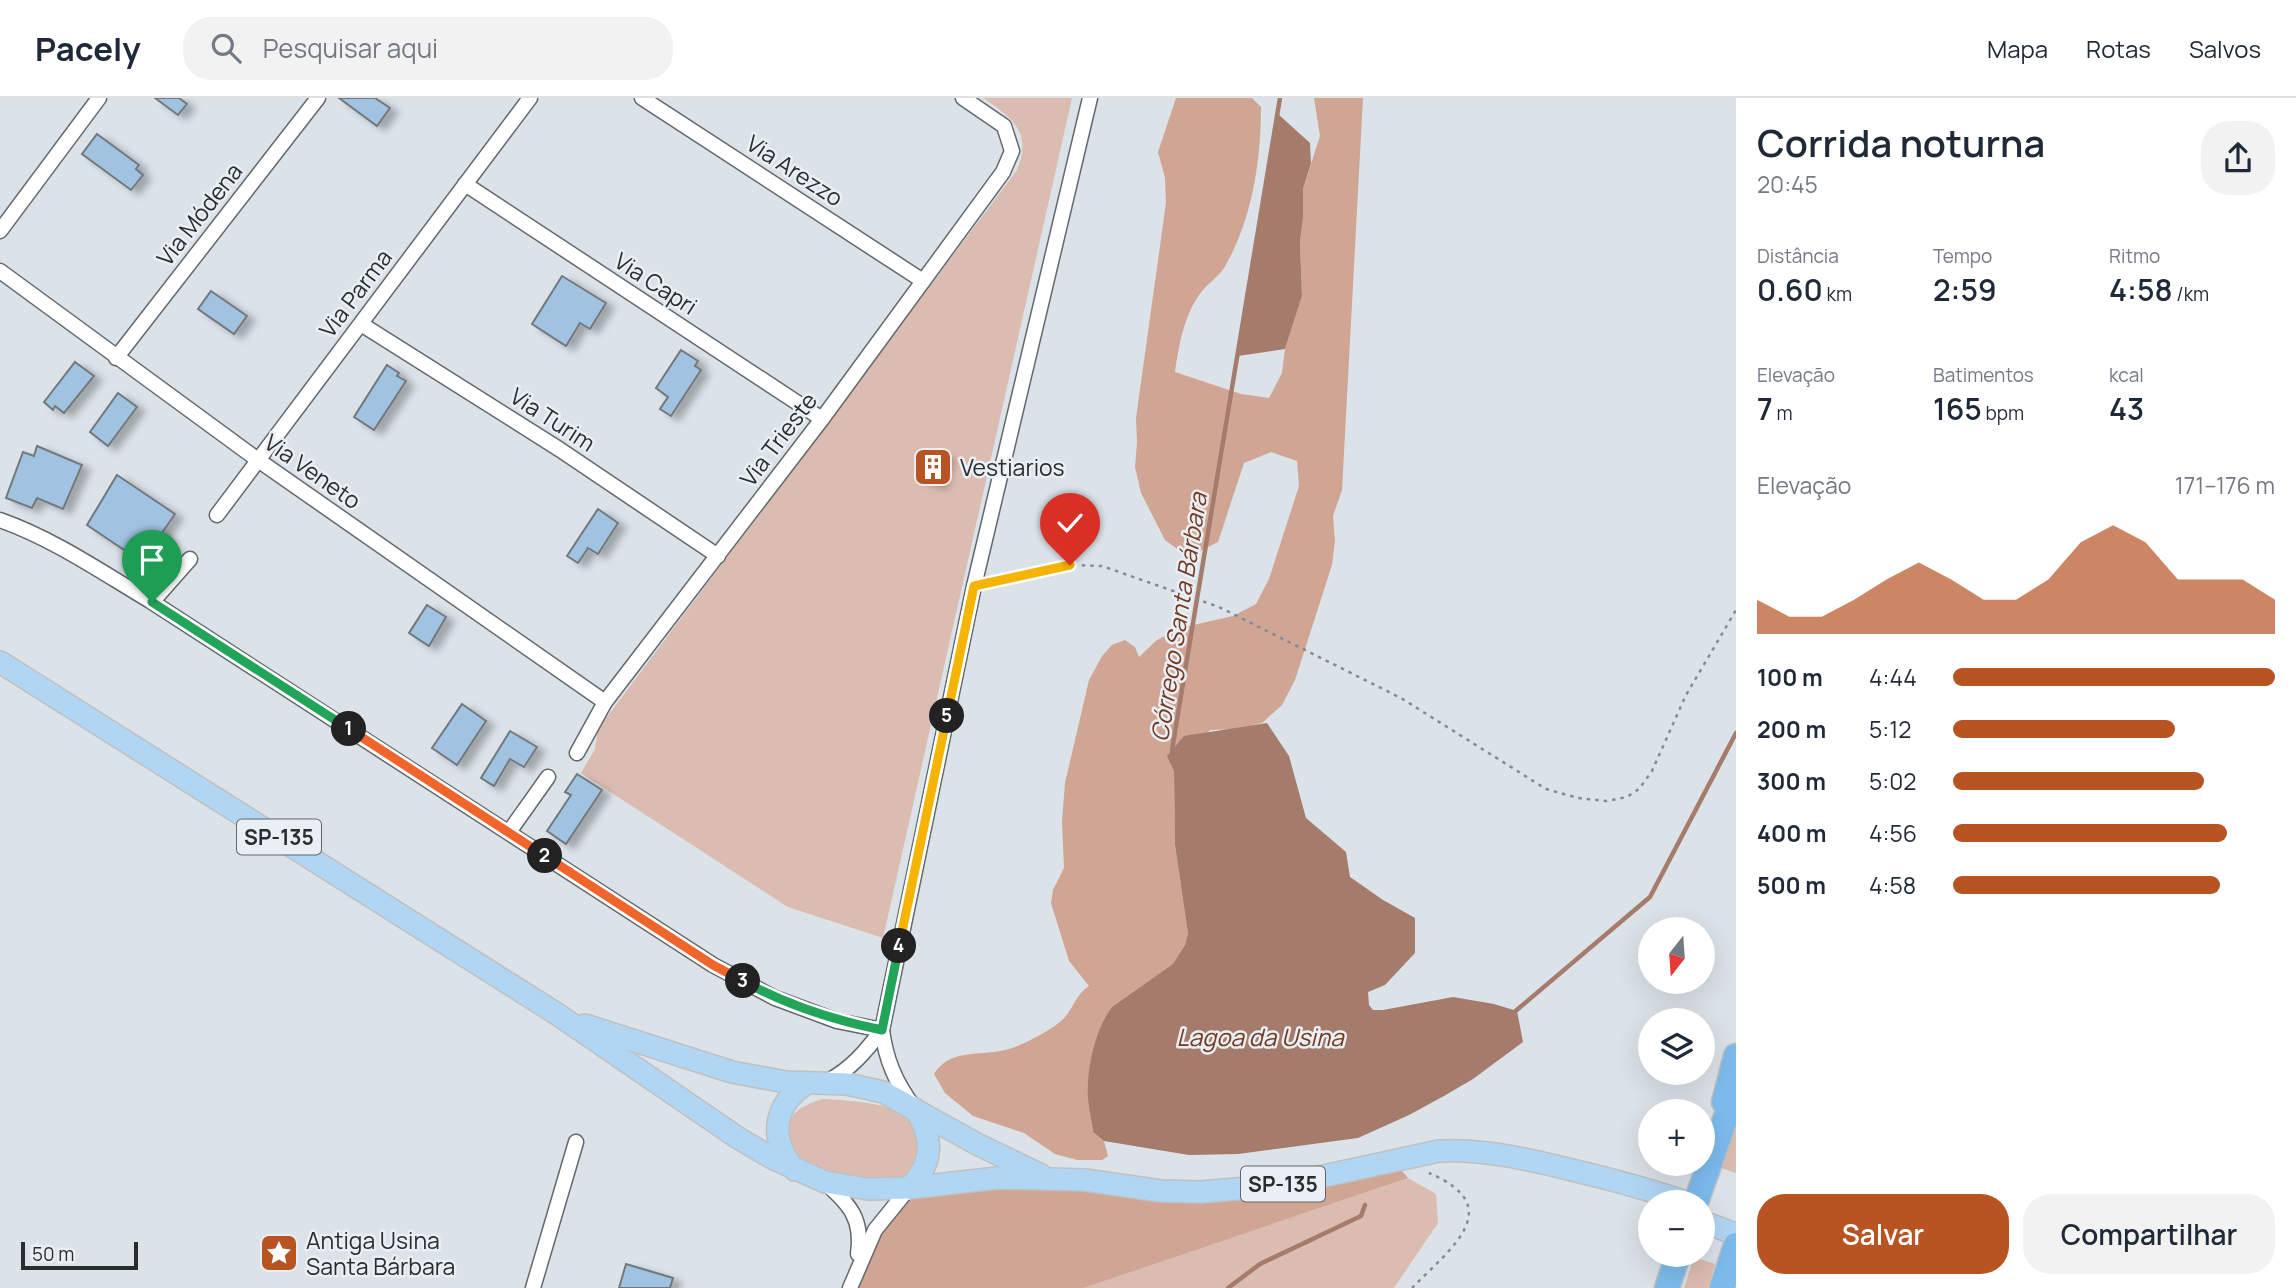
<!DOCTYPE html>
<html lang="pt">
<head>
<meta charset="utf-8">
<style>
	:root { --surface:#fff; --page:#f2f2f3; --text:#1f2937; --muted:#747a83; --line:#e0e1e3; --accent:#b85322 }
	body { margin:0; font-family:Manrope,sans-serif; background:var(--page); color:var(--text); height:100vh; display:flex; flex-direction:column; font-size:26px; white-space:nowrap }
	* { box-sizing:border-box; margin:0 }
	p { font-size:23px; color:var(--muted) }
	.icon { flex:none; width:38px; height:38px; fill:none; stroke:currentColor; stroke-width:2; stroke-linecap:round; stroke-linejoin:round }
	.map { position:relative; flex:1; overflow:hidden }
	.details { display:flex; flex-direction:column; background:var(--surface); width:560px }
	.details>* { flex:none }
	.needle { width:46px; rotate:197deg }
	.fabs { position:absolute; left:1638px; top:819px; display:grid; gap:14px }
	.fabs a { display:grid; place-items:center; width:77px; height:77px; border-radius:50%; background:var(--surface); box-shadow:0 7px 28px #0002; font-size:35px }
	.scale { position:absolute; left:21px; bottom:18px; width:117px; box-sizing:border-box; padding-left:7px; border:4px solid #2a2d2f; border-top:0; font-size:19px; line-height:24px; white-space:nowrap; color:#2a2d2f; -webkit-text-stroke:5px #e9eff5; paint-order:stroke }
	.pin { position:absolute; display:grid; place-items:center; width:60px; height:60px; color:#fff; margin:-72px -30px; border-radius:50% 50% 50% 0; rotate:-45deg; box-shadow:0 0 7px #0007 }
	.pin .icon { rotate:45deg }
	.km { position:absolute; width:35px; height:35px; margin:-18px; border-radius:50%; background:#222; color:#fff; font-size:19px; line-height:35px; text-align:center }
	.round { display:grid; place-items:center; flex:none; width:74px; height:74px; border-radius:28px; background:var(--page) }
	.headline { display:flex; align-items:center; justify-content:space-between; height:119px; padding:0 21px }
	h1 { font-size:38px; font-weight:600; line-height:52px }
	.metrics { display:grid; grid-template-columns:repeat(3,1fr); gap:10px; height:119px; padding:7px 21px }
	.metrics div { display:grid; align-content:center }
	.metrics b { font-size:30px; font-weight:600 }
	.metrics small { font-size:19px; font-weight:400 }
	.metrics p { font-size:19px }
	.chart { height:196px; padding:14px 21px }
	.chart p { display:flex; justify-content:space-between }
	.chart svg { width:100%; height:126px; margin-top:7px; fill:var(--accent); opacity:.7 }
	.button { display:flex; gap:14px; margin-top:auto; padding:14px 21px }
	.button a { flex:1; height:80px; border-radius:28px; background:var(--accent); color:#fff; font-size:28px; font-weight:600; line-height:80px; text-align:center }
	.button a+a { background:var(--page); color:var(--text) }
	ul { padding:0 21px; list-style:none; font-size:23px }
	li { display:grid; grid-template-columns:112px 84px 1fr; align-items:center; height:52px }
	li i { height:18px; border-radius:9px; background:var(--accent) }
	header { display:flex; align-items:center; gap:42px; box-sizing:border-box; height:98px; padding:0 35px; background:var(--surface); border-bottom:2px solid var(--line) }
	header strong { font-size:33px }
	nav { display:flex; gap:38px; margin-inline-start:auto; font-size:24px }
	.search { width:490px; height:63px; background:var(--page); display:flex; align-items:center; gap:18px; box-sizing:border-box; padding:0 24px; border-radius:28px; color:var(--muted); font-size:26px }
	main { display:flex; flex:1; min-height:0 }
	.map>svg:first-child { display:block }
</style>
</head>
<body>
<header>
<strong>Pacely</strong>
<div class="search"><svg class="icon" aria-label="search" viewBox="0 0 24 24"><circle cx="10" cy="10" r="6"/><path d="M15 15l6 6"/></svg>Pesquisar aqui</div>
<nav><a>Mapa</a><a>Rotas</a><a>Salvos</a></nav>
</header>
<main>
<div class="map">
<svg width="1736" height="1190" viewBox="0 0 1736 1190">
	<defs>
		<filter id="shadow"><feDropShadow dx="8" dy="4.5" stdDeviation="3.5" flood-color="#0004"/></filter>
	</defs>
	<rect width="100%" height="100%" fill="#dbe2e8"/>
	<g fill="#dbbcb0">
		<path d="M983,0H1072L883,840L788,809L581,675L595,651L598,631L1017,72C1033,35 1012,19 983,0Z"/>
		<path d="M822,1001C844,1002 898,1005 913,1022C918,1026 920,1036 923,1042L912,1074L902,1081L860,1083L829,1077L796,1060C782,1025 786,1013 822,1001Z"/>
		<polygon points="1736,1026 1736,1075 1721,1070"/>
		<polygon points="1408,1080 1436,1096 1438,1125 1394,1190 1084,1190"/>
		<polygon points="1694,1159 1715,1166 1708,1190 1684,1190"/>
	</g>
	<g fill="#d0a593">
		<path d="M1176,0H1252L1261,9C1261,63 1252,123 1224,170C1218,179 1209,185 1202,193C1184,216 1179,247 1175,274L1241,296L1269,300L1282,275L1285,251L1302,198L1300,144L1303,120V91L1320,38L1314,0H1363L1342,392L1333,418L1335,443L1332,467L1295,582L1282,607L1262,625L1235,631L1210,632L1174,673L1175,747L1188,836L1185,847L1174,866L1112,909L1097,941L1091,970L1088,999L1093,1034L1104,1043L1108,1058L1102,1062H1077L1055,1056L1024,1035L973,1018L945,995L934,976C951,949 983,959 1009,951C1023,947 1058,929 1066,918C1075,906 1077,896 1089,888L1069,863L1051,805L1053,792L1064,770L1062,723L1065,685L1089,582L1102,558L1112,547L1125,542L1135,549L1139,559L1157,542L1180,530L1233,518L1256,506L1269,481L1299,388L1297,363L1271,354L1244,365L1218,444L1188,459L1165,442L1141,395L1135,369L1137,345L1136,320L1166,105L1165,80L1158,54Z"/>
		<polygon points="1393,1062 1408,1080 1084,1190 850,1190 856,1172 909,1090 967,1083 1161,1093"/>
	</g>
	<g fill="#a57c6b">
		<polygon points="1278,16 1310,45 1311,65 1303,91 1303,120 1300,144 1302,198 1285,251 1238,258"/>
		<path d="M1267,625L1289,658L1306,720L1346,754L1350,779L1383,802L1415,820V855L1385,887L1368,894L1369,907L1373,912H1383L1453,899L1494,906L1517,913L1523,944L1473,981L1444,998L1409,1017L1358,1040L1238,1056L1189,1057L1104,1043L1093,1034C1092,1023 1089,1012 1088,1001C1086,973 1095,931 1112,909L1173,866L1185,847L1188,836L1175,747L1174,673L1167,658L1184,638Z"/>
	</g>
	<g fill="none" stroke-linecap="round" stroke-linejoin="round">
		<g stroke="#a57c6b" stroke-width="4.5">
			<polyline points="1174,655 1172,652 1280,0"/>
			<polyline points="1512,916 1650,799 1736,635"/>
			<polyline points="1228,1190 1260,1166 1361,1118 1365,1107"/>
		</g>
	</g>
	<g fill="#9fc3e1" stroke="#72787d" stroke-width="2" filter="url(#shadow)">
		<polygon points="155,0 179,0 187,6 178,17"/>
		<polygon points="339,0 375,0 390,10 377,28"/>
		<polygon points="97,36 139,67 136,71 143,77 131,92 82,56"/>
		<polygon points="562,178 606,205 590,231 580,225 566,248 532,226"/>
		<polygon points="211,193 247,218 234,236 198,211"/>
		<polygon points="681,252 698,263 695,268 701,272 671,318 660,311 668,299 656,290"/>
		<polygon points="75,264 94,278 64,315 55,308 53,312 44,304"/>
		<polygon points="387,267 399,275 397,278 406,283 374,332 354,319"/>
		<polygon points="118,295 137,309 108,348 90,334"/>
		<polygon points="37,348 82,367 63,411 37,400 32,410 6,400 23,354 34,358"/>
		<polygon points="928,352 946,357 939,386 920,381"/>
		<polygon points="117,377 175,416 142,464 87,427"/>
		<polygon points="598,411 618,425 598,456 588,450 578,465 567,458"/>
		<polygon points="427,507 446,519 429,548 409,535"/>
		<polygon points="462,606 486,623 457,667 432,650"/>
		<polygon points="510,633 537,649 524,669 510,661 494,688 481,680"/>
		<polygon points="577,676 602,692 566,746 547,733 571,697 565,694"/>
		<polygon points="626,1166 673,1180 670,1190 619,1190"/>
	</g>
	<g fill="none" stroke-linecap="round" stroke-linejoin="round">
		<defs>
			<g id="street">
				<polyline points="642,0 923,183"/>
				<polyline points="465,86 822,321"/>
				<polyline points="0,133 99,0"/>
				<polyline points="0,173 258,362 605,604"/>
				<polyline points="361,226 559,351 718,458"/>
				<polyline points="116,260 318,0"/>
				<polyline points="217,417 530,0"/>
				<path d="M0,422C54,441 103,475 152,504L713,867L775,900L837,923L882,932"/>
				<polyline points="152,504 190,461"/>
				<polyline points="577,655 605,604 822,321 1003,74 1012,53 1004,28 963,0"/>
				<polyline points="509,734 548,679"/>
				<path d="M828,983C851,971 866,953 882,932"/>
				<path d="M913,1008C895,983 886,962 882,932L974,488L1090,0"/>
				<path d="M825,1084C850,1108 863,1120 858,1156"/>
				<polyline points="533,1190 576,1044"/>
				<polyline points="850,1190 875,1132 909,1090"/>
			</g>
			<g id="primary">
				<path d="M0,564L557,916L738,1040L772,1060L825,1084L868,1091L909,1090L997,1080L1049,1081L1085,1082L1161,1093L1201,1094L1282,1087L1439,1053C1485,1051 1527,1061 1572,1072C1610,1081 1648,1091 1686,1104"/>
				<polyline points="585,927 732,974 786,984 847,986 883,994 977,1046 1041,1077"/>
				<path d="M795,1072C768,1041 773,1007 807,985"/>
				<path d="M909,1090C934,1064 934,1041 915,1011"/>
				<polyline points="1703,1124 1736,1136"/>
			</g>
			<g id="highway">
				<polyline points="1724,1004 1736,958"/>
				<polyline points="1696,1104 1736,990"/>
				<polyline points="1667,1190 1678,1157"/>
				<polyline points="1722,1190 1736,1147"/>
			</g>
		</defs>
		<use href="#street" stroke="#62686d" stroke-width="17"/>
		<use href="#primary" stroke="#bfc0c1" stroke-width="24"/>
		<use href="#highway" stroke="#bfc0c1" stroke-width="27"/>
		<g stroke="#868b8f" stroke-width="2.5" stroke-dasharray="3.5 5" stroke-linecap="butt">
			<polyline points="990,484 1070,467 1102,468 1219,509 1401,600 1546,691 1578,700 1607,703 1627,699 1639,691 1652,673 1686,597 1736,512"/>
			<path d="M1412,1190C1450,1151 1509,1109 1429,1075"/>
		</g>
		<use href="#street" stroke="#fff" stroke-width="14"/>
		<use href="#primary" stroke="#b1d6f4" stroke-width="21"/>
		<use href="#highway" stroke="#7dbbed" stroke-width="24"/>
	</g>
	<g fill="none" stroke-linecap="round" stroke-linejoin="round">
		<defs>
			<polyline id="split-1" points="152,504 349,631"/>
			<polyline id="split-2" points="349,631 545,758"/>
			<polyline id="split-3" points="545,758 713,867 743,883"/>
			<path id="split-4" d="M743,883C787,907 833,922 882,932L899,848"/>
			<polyline id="split-5" points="899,848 947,618"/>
			<polyline id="split-6" points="947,618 974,488 1070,467"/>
		</defs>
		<use href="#split-1" stroke="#fff" stroke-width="14"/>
		<use href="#split-2" stroke="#fff" stroke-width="14"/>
		<use href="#split-3" stroke="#fff" stroke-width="14"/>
		<use href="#split-4" stroke="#fff" stroke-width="14"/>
		<use href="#split-5" stroke="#fff" stroke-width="14"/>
		<use href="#split-6" stroke="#fff" stroke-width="14"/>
		<use href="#split-1" stroke="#22a559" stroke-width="9"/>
		<use href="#split-2" stroke="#f0652b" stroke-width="9"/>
		<use href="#split-3" stroke="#f0652b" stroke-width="9"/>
		<use href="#split-4" stroke="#22a559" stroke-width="9"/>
		<use href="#split-5" stroke="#f5b400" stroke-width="9"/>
		<use href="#split-6" stroke="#f5b400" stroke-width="9"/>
	</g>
	<defs>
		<symbol id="building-square" viewBox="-11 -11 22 22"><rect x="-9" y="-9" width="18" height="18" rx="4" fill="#b85322" stroke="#e9eff5"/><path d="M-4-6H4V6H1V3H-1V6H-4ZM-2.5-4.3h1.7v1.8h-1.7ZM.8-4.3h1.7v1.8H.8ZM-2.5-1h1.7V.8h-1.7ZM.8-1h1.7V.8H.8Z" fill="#fff"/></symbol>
		<symbol id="sight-square" viewBox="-11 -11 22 22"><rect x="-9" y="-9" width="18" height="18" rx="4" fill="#b85322" stroke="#e9eff5"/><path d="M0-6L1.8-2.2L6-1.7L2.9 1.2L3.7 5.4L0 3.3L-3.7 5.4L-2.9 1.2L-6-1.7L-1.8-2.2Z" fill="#fff"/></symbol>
	</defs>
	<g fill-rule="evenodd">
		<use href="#building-square" x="911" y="347" width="44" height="44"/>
		<use href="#sight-square" x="257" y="1133" width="44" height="44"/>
	</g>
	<g text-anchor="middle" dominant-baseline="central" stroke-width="5" stroke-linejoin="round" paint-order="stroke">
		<g fill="#e9eff5" stroke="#63676a" stroke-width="2">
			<rect x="237" y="721.5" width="84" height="35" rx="5"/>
			<rect x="1241" y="1068.5" width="84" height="35" rx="5"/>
		</g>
		<g font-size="21" font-weight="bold" fill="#2a2d2f">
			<text x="279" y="739">SP-135</text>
			<text x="1283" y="1086">SP-135</text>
		</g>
		<g font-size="23" fill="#2a2d2f" stroke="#e9eff5">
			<text transform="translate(795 72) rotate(33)">Via Arezzo</text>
			<text transform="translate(199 116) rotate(-52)">Via Módena</text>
			<text transform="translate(656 185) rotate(33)">Via Capri</text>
			<text transform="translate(355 195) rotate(-53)">Via Parma</text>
			<text transform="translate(553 321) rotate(33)">Via Turim</text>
			<text transform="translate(778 341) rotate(-53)">Via Trieste</text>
			<text transform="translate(313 373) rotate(35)">Via Veneto</text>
		</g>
		<g font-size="23" fill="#2a2d2f" stroke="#e9eff5" text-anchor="start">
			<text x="960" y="369">Vestiarios</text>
			<text x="306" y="1142">Antiga Usina<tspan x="306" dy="26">Santa Bárbara</tspan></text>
		</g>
		<g font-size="24" font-style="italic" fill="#723a21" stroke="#e9eff5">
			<text transform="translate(1178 519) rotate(-81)">Córrego Santa Bárbara</text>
			<text x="1260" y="938">Lagoa da Usina</text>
		</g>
	</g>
</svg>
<div class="fabs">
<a><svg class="needle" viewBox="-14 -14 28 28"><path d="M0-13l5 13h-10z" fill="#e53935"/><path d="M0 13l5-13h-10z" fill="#747a83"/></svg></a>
<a><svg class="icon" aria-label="layers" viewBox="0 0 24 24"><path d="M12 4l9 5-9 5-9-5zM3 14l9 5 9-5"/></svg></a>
<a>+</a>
<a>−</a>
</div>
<div class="scale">50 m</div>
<div class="pin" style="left:152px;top:504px;background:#1e9e55"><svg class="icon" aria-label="arrive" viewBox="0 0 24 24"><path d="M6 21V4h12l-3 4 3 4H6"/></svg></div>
<div class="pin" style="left:1070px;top:467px;background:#d93025"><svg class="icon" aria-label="check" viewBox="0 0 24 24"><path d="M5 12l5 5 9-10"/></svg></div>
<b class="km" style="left:349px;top:631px">1</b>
<b class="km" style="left:545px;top:758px">2</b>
<b class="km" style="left:743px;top:883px">3</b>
<b class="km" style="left:899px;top:848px">4</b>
<b class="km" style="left:947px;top:618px">5</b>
</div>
<section class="details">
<div class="headline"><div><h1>Corrida noturna</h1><p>20:45</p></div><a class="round"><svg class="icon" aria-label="share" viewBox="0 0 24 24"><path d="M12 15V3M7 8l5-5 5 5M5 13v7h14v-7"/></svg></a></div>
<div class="metrics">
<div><p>Distância</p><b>0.60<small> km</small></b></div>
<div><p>Tempo</p><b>2:59</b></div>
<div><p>Ritmo</p><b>4:58<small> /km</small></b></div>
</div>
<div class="metrics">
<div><p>Elevação</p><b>7<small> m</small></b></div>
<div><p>Batimentos</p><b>165<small> bpm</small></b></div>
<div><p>kcal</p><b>43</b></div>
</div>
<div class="chart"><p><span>Elevação</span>171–176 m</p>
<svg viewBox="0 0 160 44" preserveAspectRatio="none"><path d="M0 44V32L10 38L20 38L30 32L40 25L50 19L60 25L70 32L80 32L90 25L100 12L110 6L120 12L130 25L140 25L150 25L160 32V44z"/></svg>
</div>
<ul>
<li><b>100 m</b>4:44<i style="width:100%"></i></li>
<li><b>200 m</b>5:12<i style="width:69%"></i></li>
<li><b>300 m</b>5:02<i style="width:78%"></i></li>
<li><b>400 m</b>4:56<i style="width:85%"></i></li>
<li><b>500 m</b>4:58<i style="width:83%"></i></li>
</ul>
<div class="button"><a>Salvar</a><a>Compartilhar</a></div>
</section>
</main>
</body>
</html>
